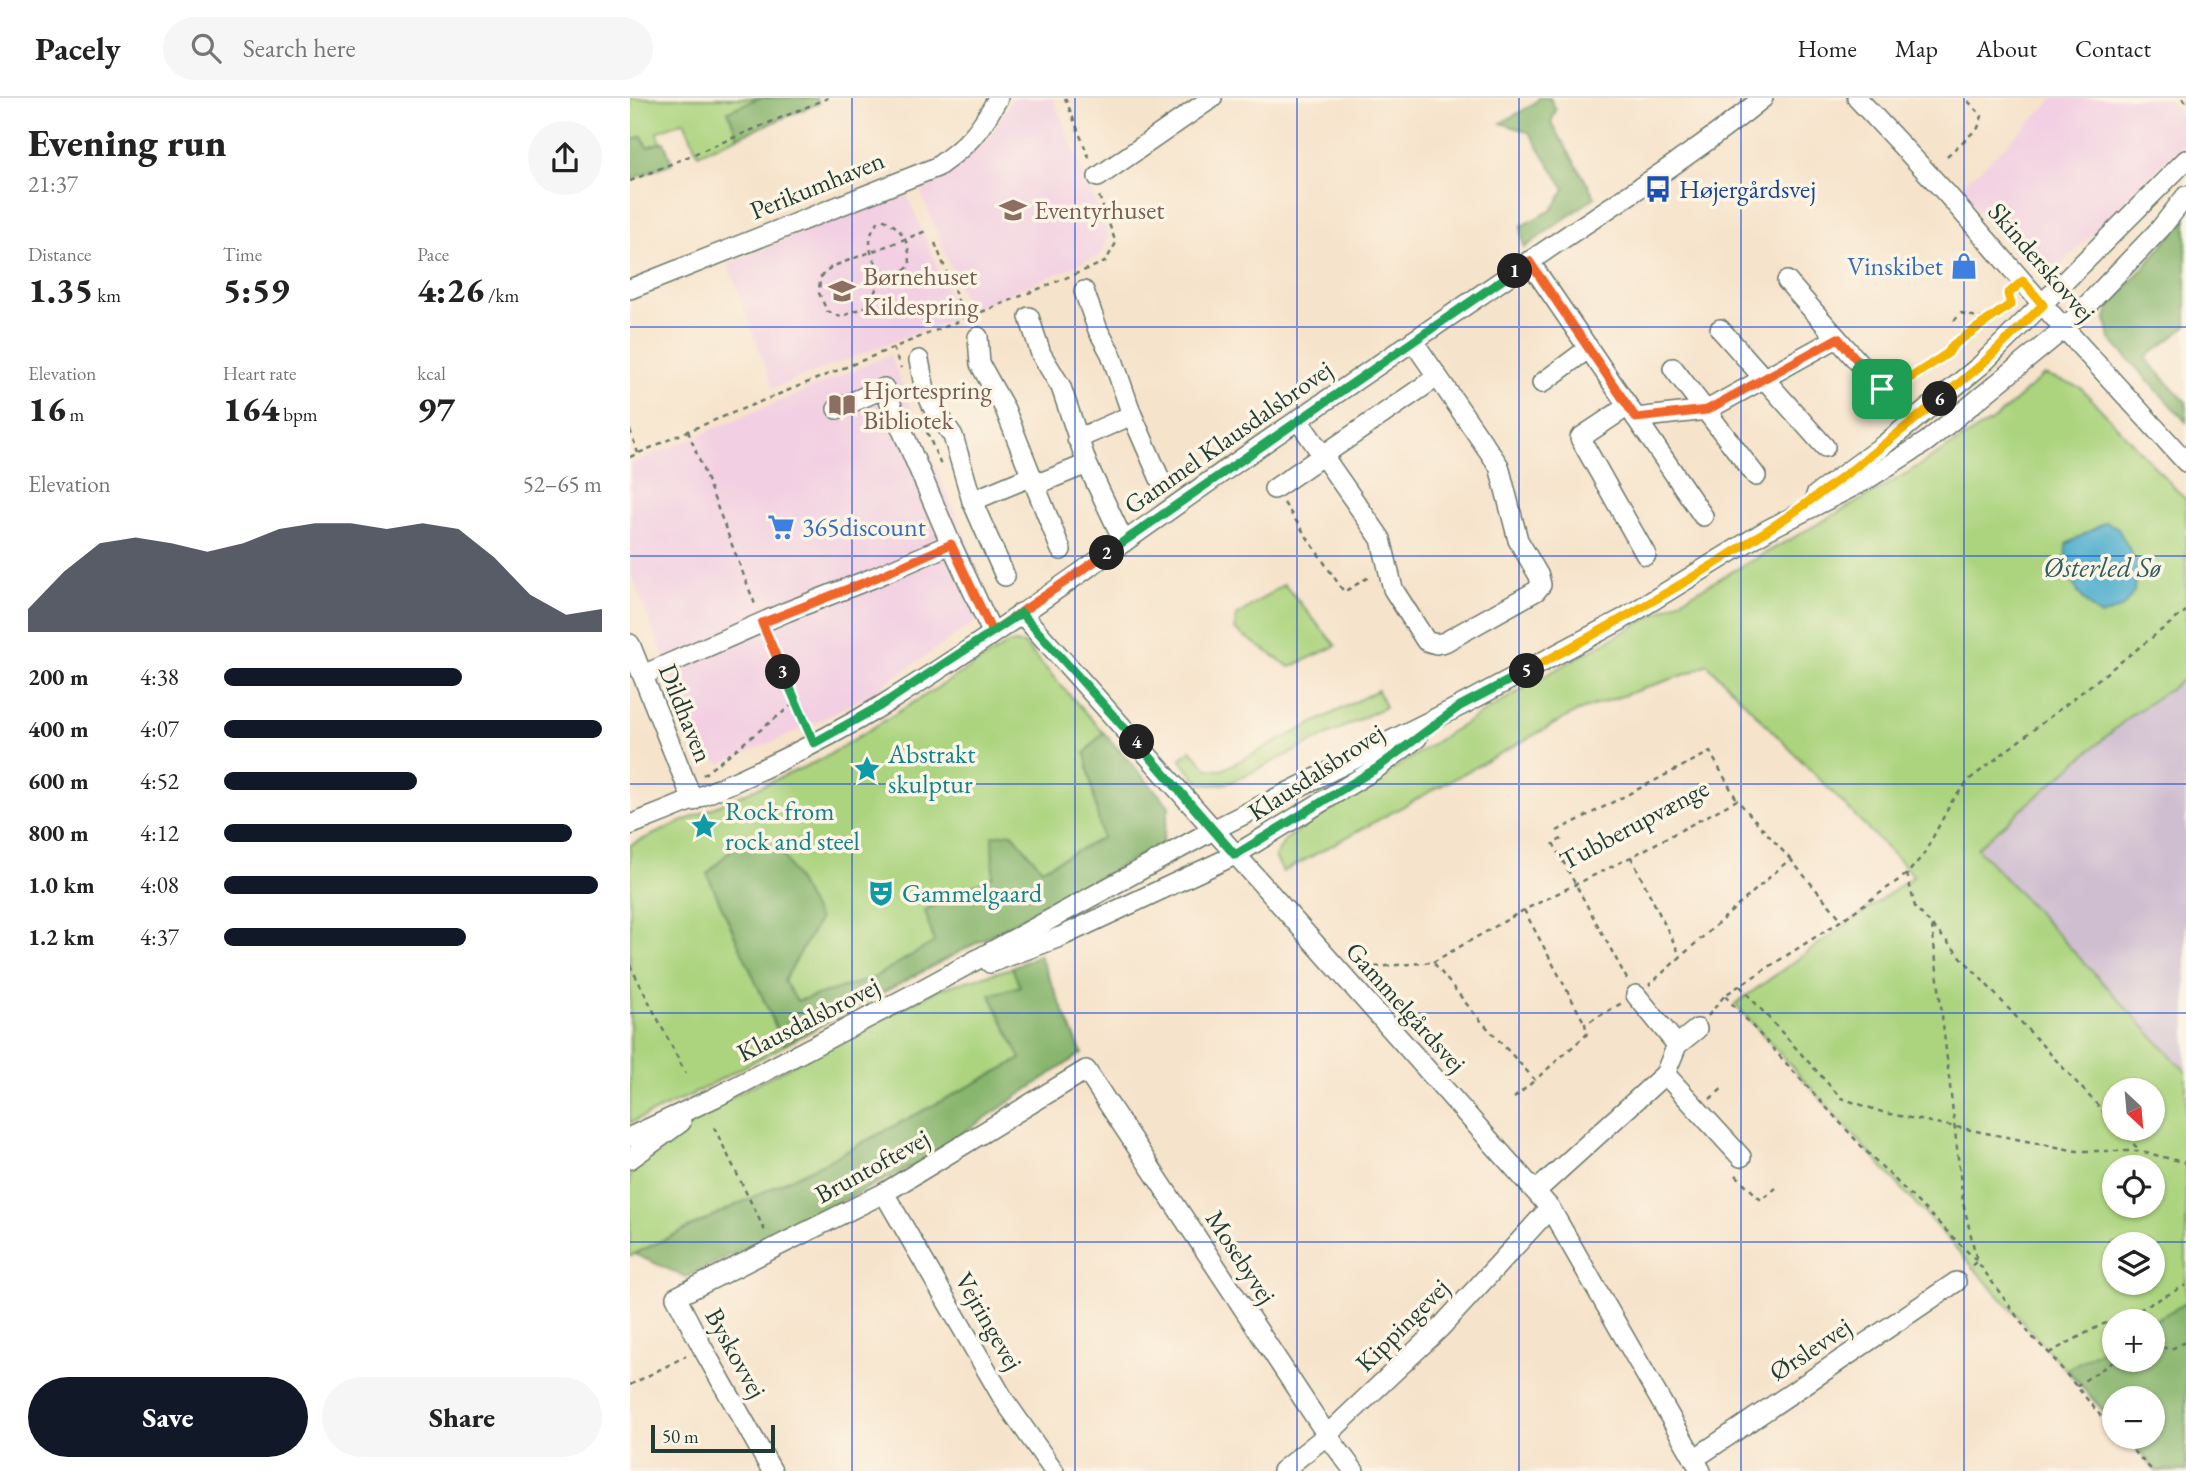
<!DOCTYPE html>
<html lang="en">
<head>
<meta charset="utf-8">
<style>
	:root { --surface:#fff; --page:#f6f6f6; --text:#222; --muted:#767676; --line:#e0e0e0; --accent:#111827 }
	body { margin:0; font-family:"EB Garamond",serif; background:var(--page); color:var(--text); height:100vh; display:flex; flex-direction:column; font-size:26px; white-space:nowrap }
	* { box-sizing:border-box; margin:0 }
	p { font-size:23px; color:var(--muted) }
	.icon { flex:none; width:38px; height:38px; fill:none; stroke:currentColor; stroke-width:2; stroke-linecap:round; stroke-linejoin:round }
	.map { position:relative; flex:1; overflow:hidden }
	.details { display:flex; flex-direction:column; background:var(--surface); width:630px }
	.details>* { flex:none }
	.needle { width:46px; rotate:154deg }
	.fabs { position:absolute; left:1472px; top:980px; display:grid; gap:14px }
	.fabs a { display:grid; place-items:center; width:63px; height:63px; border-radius:50%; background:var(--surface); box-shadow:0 2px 5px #0004; font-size:35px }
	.scale { position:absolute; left:21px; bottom:18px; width:124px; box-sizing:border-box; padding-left:7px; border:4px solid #1f3d34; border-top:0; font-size:19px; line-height:24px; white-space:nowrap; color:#1f3d34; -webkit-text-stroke:5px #fcf5e5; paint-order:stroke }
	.pin { position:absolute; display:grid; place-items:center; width:60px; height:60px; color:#fff; margin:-30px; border-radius:14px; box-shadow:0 4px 10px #0006 }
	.km { position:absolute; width:35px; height:35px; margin:-18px; border-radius:50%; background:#222; color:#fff; font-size:19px; line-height:35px; text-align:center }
	.round { display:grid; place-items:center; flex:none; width:74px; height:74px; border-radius:37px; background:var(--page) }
	.head { display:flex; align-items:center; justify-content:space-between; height:119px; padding:0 28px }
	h1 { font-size:38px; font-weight:800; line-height:52px }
	.metrics { display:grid; grid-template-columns:repeat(3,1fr); gap:10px; height:119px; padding:7px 28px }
	.metrics div { display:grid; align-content:center }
	.metrics b { font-size:35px; font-weight:800 }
	.metrics small { font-size:19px; font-weight:400 }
	.metrics p { font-size:19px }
	.chart { height:196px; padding:14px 28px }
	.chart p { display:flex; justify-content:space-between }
	.chart svg { width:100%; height:126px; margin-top:7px; fill:var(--accent); opacity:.7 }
	.primary-button { display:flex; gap:14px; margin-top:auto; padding:14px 28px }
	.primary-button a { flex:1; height:80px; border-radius:42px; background:var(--accent); color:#fff; font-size:28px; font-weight:800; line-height:80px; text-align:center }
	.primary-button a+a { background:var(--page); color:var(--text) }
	ul { padding:0 28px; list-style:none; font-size:23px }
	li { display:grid; grid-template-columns:112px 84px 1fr; align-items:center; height:52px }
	li i { height:18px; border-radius:9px; background:var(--accent) }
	header { display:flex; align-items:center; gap:42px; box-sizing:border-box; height:98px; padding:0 35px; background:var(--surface); border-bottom:2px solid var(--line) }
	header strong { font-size:33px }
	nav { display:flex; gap:38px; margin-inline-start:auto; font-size:24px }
	.search { width:490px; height:63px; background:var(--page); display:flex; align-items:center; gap:18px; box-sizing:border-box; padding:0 24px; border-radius:38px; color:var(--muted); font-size:26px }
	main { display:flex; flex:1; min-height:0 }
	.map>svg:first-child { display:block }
</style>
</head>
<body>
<header>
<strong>Pacely</strong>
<div class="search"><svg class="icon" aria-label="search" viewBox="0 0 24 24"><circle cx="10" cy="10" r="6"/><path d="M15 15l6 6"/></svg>Search here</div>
<nav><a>Home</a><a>Map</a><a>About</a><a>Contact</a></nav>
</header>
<main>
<section class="details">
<div class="head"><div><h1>Evening run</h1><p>21:37</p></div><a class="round"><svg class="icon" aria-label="share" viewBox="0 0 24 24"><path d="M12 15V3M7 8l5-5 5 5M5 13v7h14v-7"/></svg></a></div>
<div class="metrics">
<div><p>Distance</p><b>1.35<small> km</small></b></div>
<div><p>Time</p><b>5:59</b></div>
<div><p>Pace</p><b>4:26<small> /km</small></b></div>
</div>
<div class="metrics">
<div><p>Elevation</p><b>16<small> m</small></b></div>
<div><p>Heart rate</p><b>164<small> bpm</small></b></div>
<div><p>kcal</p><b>97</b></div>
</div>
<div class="chart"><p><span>Elevation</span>52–65 m</p>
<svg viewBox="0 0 160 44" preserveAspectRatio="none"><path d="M0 44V36L10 23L20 13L30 11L40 13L50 16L60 13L70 8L80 6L90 6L100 8L110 6L120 8L130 18L140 31L150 38L160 36V44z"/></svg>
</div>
<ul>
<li><b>200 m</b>4:38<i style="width:63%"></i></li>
<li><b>400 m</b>4:07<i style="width:100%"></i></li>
<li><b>600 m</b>4:52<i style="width:51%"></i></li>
<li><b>800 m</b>4:12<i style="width:92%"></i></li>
<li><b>1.0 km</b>4:08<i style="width:99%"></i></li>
<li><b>1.2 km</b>4:37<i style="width:64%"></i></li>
</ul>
<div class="primary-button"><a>Save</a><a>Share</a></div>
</section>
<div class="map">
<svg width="1556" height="1373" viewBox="0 0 1556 1373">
	<rect width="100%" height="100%" fill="#fcf5e5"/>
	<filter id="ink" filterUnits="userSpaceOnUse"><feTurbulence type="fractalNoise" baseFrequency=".0143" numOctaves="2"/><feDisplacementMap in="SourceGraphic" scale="14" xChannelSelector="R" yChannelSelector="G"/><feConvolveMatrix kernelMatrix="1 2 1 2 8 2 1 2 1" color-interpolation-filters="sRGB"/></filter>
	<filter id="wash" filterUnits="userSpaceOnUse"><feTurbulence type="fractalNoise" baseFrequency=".00686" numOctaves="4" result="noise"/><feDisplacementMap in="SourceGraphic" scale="28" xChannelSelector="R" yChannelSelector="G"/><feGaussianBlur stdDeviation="1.57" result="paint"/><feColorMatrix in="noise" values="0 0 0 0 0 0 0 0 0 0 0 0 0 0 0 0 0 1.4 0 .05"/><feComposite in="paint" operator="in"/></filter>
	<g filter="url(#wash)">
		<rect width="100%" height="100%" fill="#f6e3cb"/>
		<g fill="#f2cfe2">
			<polygon points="382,0 423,0 479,138 471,157 338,213 287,85 358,42"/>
			<polygon points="1425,0 1536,0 1556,23 1556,43 1429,169 1392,161 1329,91"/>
			<polygon points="274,89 328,219 143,290 98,166"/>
			<polygon points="260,257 364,511 237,598 181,627 91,666 72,652 0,474 0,366"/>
		</g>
		<polygon fill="#cfbdd0" points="1556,580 1556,974 1347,749 1500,618"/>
		<g fill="#acd47f" stroke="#66885a" stroke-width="2" fill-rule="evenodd">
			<polygon points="0,0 129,0 98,13 108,39 68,56 54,23 27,34 31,44 17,49 12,38 0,43"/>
			<path d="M1414,277L1450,289L1556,402V580L1500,618L1347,750L1556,974V1373H1526L1496,1339H1522V1300H1484V1325L1105,906L1284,778L1077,566L1062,574L948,613L653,774L645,759L655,742L819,635L918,576L1254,389L1366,320ZM1484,992H1522V1031H1484ZM1484,1069H1522V1108H1484ZM1484,1146H1522V1185H1484ZM1484,1223H1522V1262H1484Z"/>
			<polygon points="654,486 706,548 660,569 605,532 606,518"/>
			<polygon points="380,545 394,546 539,708 532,746 61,997 0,1025 0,747 192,661"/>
			<path d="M748,592L755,609L602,684C569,691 569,686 550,661L561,652L578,671L592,672Z"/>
			<polygon points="382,870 391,888 360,897 392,961 198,1063 0,1158 0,1070 95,1002 309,891"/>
		</g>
		<g fill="#89b66e" stroke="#547a51" stroke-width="2">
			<polygon points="129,0 186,0 189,5 108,39 98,13"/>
			<polygon points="909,0 920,0 926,12 921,24 965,99 894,150 891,128 922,112 935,91 899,34 871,25 904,6"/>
			<polygon points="12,38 17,49 34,44 42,65 0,82 0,43"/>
			<polygon points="1556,120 1556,229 1515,260 1556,304 1556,324 1480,241 1476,220 1480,208"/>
			<polygon points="473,634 539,708 532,746 154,947 77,776 114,739 153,756 189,822 154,883 167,903 241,881 304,844 295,812 363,778 362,738 382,735 412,771 472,740 455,655"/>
			<polygon points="409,857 452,955 285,1067 56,1179 4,1156 198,1063 391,961 360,897 390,888 382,870"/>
			<polygon points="1556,1205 1556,1373 1526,1373 1496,1339 1522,1339 1522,1300 1484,1300 1484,1325 1437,1271 1484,1245 1484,1262 1522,1262 1523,1223"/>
		</g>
		<path fill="#4eaecd" stroke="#367680" stroke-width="2" d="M1476,424L1487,429L1507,465L1504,494L1493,509L1471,518C1448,500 1433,476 1436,446Z"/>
	</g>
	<g filter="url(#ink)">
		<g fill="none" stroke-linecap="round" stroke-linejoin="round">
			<defs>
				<g id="minor">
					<polyline points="1227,0 1317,96 1413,207 1556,364"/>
					<polyline points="468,79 582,0"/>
					<polyline points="899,163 1073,418"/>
					<polyline points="1157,183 1252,291"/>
					<path d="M0,191L307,69C339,46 349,34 368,0"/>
					<polyline points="399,219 411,256 431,289 457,366 494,444"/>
					<polyline points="1090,231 1195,349"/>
					<polyline points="348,239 350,266 375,311 405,387 457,366"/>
					<polyline points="289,262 295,292 303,309 323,338 342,403 402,378"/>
					<polyline points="1043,270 1126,378"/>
					<polyline points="912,285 959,250"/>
					<polyline points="998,308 950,340 1016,457"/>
					<polyline points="207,311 254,290 321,446"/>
					<polyline points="502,317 530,381"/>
					<polyline points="1006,320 1077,312 1207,240"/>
					<polyline points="668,322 751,441 763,491 796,543 806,546 815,544 906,493 911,487 909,478 888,442 869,368 783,243"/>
					<polyline points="447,341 502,317 481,256 468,232 454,193"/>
					<polyline points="405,387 431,452"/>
					<polyline points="644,391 807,279"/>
					<polyline points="1186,397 1255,346 1351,267 1556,62"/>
					<polyline points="342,403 375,478"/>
					<polyline points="391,515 920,1110 1071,1373"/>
					<polyline points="0,546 63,703"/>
					<polyline points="13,577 156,514 243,480 321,446 362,534"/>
					<path d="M0,727C86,694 172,656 251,608C391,522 523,421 659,328C749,267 838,205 928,144C997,98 1068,53 1133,0"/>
					<polyline points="360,865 430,839 605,757 747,670 787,640"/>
					<polyline points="1006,897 1047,947"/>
					<polyline points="1035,976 1111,1059"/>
					<polyline points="0,1039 86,999 295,890 585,731 830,608 991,522 1137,432 1236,382 1296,344 1435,230 1530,131 1556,98"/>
					<polyline points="0,1061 51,1024"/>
					<polyline points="906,1093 1035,976 1047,947 1067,931"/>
					<polyline points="254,1095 374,1302 424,1373"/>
					<polyline points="1064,1361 1326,1184"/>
					<polyline points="142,1373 72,1249 46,1199 254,1095 456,972 697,1337 724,1373"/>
					<polyline points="652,1373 697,1337 810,1230 920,1110"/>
				</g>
			</defs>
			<use href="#minor" stroke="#6a7769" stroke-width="22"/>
			<g stroke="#6a7769" stroke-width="2.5" stroke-dasharray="5 5" stroke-linecap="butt">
				<polyline points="435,0 460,62"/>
				<polyline points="1553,0 1556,4"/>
				<polyline points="1317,58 1348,30 1352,18 1337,2 1339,0"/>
				<polyline points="0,83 198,0"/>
				<polyline points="305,145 335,220"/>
				<path d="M261,178C255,173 248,168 244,162C237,150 239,128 252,121C273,129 280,146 280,168L270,175L249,183L240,207L211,219L197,213L189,195L190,180L201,169L299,132"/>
				<polyline points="1324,223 1331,215 1358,222"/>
				<polyline points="263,250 271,270"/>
				<polyline points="1271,288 1274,284 1318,255 1323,247 1381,206 1380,195"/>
				<polyline points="0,332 8,355"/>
				<polyline points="58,333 126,509"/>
				<polyline points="297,334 312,370"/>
				<polyline points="0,359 58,333 475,164 486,145 468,95"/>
				<polyline points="654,405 714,494 742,477"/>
				<polyline points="166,604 177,629"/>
				<polyline points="73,677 166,604 139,541"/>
				<polyline points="927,733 1080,654 1107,702"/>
				<polyline points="932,741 923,745 997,881"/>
				<polyline points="1001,759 1051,859"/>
				<polyline points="1160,761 1212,822"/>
				<polyline points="1277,776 1285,809 1484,1025"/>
				<polyline points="894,812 955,926"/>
				<polyline points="1302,828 1333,1104 1347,1163 1338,1171"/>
				<polyline points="803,864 894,812 1001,759 1107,702 1160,761 1019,887"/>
				<polyline points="0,867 56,976"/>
				<polyline points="745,869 803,864 843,914 905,982 957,936 955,926 992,905"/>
				<polyline points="1110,888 1211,1000 1255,1015 1447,1053 1510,1053 1556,1065"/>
				<polyline points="1095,898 1235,1052 1347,1163 1401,1238 1419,1255 1484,1334"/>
				<polyline points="1078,918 1095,897 1212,822 1277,776 1294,756 1322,703 1340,681 1556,513"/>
				<polyline points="884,1000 905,982"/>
				<polyline points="1080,1001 1094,989"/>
				<polyline points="84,1029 135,1133"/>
				<polyline points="1490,1031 1510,1053"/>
				<polyline points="1106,1077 1131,1102 1146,1090"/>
				<polyline points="1522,1248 1541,1251 1556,1244"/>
				<polyline points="1419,1255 1471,1227 1509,1212 1556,1187"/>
				<polyline points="0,1287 56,1258"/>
				<polyline points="1446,1288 1486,1262"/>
				<polyline points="1489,1339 1523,1373"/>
			</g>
			<use href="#minor" stroke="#fff" stroke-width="19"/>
		</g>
	</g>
	<g fill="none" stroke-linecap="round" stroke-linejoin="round" filter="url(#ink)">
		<defs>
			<polyline id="split-1" points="885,173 899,163 1006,320 1077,312 1208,240 1252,291"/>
			<polyline id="split-2" points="477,455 885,173"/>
			<polyline id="split-3" points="153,574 132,525 243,481 321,446 362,534 477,455"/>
			<polyline id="split-4" points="153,574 184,645 250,608 391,515 507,644"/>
			<polyline id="split-5" points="507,644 605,757 747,670 830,608 897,573"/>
			<path id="split-6" d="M897,573C979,529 1059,484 1136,433C1197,393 1254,347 1310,301"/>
			<polyline id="split-7" points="1252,291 1257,297 1268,291 1274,284 1318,255 1323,247 1381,206 1378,196 1393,183 1413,207 1351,267 1310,301"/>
		</defs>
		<use href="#split-1" stroke="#fff" stroke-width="14"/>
		<use href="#split-2" stroke="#fff" stroke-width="14"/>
		<use href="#split-3" stroke="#fff" stroke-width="14"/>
		<use href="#split-4" stroke="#fff" stroke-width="14"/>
		<use href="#split-5" stroke="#fff" stroke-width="14"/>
		<use href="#split-6" stroke="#fff" stroke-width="14"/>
		<use href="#split-7" stroke="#fff" stroke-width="14"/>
		<use href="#split-1" stroke="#f0652b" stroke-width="9"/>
		<use href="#split-2" stroke="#22a559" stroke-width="9"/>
		<use href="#split-3" stroke="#f0652b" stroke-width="9"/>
		<use href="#split-4" stroke="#22a559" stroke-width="9"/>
		<use href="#split-5" stroke="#22a559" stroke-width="9"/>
		<use href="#split-6" stroke="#f5b400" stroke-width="9"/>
		<use href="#split-7" stroke="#f5b400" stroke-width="9"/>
	</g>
	<path fill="none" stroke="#1d4ed8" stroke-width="2" stroke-opacity="0.55" d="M222,0V1373M445,0V1373M667,0V1373M889,0V1373M1111,0V1373M1334,0V1373M0,229H1556M0,458H1556M0,686H1556M0,915H1556M0,1144H1556"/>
	<defs>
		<symbol id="bus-bare" viewBox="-9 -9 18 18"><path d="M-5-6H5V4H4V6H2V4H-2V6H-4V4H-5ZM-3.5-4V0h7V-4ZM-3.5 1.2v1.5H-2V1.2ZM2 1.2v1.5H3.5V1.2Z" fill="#1a4fb4" stroke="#fcf5e5" stroke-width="2.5" paint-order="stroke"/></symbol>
		<symbol id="school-bare" viewBox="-9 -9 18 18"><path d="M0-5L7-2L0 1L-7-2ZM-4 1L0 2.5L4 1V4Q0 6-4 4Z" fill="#8d6e63" stroke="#fcf5e5" stroke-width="2.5" paint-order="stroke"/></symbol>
		<symbol id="shop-bare" viewBox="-9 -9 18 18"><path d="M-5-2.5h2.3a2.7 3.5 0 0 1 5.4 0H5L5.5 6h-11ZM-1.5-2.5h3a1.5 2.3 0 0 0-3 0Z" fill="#3f7fe0" stroke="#fcf5e5" stroke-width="2.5" paint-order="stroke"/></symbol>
		<symbol id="library-bare" viewBox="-9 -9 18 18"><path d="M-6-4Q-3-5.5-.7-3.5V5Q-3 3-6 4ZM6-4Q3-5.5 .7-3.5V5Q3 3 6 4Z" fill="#8d6e63" stroke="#fcf5e5" stroke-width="2.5" paint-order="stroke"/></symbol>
		<symbol id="supermarket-bare" viewBox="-9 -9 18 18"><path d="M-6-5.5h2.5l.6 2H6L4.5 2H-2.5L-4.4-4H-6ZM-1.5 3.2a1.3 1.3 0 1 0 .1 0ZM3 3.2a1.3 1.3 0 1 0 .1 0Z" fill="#3f7fe0" stroke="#fcf5e5" stroke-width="2.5" paint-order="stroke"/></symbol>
		<symbol id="sight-bare" viewBox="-9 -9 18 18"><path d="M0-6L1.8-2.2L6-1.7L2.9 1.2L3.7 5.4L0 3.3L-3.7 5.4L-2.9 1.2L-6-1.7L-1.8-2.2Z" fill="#0f9aa8" stroke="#fcf5e5" stroke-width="2.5" paint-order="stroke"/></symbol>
		<symbol id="theatre-bare" viewBox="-9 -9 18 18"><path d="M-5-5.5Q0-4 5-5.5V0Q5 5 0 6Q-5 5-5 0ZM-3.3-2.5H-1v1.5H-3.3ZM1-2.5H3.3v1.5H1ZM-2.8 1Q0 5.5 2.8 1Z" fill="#0f9aa8" stroke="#fcf5e5" stroke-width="2.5" paint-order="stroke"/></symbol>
	</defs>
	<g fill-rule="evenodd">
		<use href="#bus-bare" x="1009" y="72" width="38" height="38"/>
		<use href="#school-bare" x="364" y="93" width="38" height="38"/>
		<use href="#shop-bare" x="1315" y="149" width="38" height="38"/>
		<use href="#school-bare" x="193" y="174" width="38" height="38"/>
		<use href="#library-bare" x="193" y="288" width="38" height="38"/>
		<use href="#supermarket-bare" x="132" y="410" width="38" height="38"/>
		<use href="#sight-bare" x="218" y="652" width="38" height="38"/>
		<use href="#sight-bare" x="55" y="709" width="38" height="38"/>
		<use href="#theatre-bare" x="232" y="776" width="38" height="38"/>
	</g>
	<g text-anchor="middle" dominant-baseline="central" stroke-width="7" stroke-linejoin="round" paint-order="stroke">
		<g font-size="26" fill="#1f3d34" stroke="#fcf5e5">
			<text transform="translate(187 87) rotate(-22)">Perikumhaven</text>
			<text transform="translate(1412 164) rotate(49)">Skinderskovvej</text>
			<text transform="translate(598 339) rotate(-35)">Gammel Klausdalsbrovej</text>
			<text transform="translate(56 615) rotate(68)">Dildhaven</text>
			<text transform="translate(686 674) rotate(-33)">Klausdalsbrovej</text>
			<text transform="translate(1004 726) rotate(-28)">Tubberupvænge</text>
			<text transform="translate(776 909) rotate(48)">Gammelgårdsvej</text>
			<text transform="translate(178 921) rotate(-27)">Klausdalsbrovej</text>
			<text transform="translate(242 1068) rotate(-29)">Bruntoftevej</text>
			<text transform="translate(611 1159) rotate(57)">Mosebyvej</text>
			<text transform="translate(359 1223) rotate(60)">Vejringevej</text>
			<text transform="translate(772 1227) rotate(-45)">Kippingevej</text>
			<text transform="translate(1180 1251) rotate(-34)">Ørslevvej</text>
			<text transform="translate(106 1255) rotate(61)">Byskovvej</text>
		</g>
		<g font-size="26" fill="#164399" stroke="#fcf5e5" text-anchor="start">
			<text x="1049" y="91">Højergårdsvej</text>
		</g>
		<g font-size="26" fill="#785e54" stroke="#fcf5e5" text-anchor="start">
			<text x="404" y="112">Eventyrhuset</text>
			<text x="233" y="178">Børnehuset<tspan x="233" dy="30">Kildespring</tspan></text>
			<text x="233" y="292">Hjortespring<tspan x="233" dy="30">Bibliotek</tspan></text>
		</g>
		<g font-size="26" fill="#366cbe" stroke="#fcf5e5" text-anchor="end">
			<text x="1313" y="168">Vinskibet</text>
			<text x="172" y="429" text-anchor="start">365discount</text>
		</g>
		<g font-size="26" fill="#0d838f" stroke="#fcf5e5" text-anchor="start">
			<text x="258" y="656">Abstrakt<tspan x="258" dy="30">skulptur</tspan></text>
			<text x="95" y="713">Rock from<tspan x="95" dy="30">rock and steel</tspan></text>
			<text x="272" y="795">Gammelgaard</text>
		</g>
		<g font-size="28" font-style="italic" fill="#2d5f62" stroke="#fcf5e5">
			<text x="1472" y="469">Østerled Sø</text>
		</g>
	</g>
</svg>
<div class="fabs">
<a><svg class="needle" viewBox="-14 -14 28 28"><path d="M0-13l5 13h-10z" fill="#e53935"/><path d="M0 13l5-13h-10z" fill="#767676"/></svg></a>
<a><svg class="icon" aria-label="locate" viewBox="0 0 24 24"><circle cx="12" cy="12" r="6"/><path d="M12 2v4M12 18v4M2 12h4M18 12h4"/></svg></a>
<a><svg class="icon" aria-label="layers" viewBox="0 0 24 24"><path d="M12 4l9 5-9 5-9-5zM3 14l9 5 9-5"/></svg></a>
<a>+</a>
<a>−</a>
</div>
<div class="scale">50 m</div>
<div class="pin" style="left:1252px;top:291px;background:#1e9e55"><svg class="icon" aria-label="arrive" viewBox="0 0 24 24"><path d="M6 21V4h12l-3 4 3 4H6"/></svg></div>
<b class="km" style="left:885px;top:173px">1</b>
<b class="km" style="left:477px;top:455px">2</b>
<b class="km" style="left:153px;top:574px">3</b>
<b class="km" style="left:507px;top:644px">4</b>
<b class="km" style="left:897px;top:573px">5</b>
<b class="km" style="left:1310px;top:301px">6</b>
</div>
</main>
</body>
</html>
